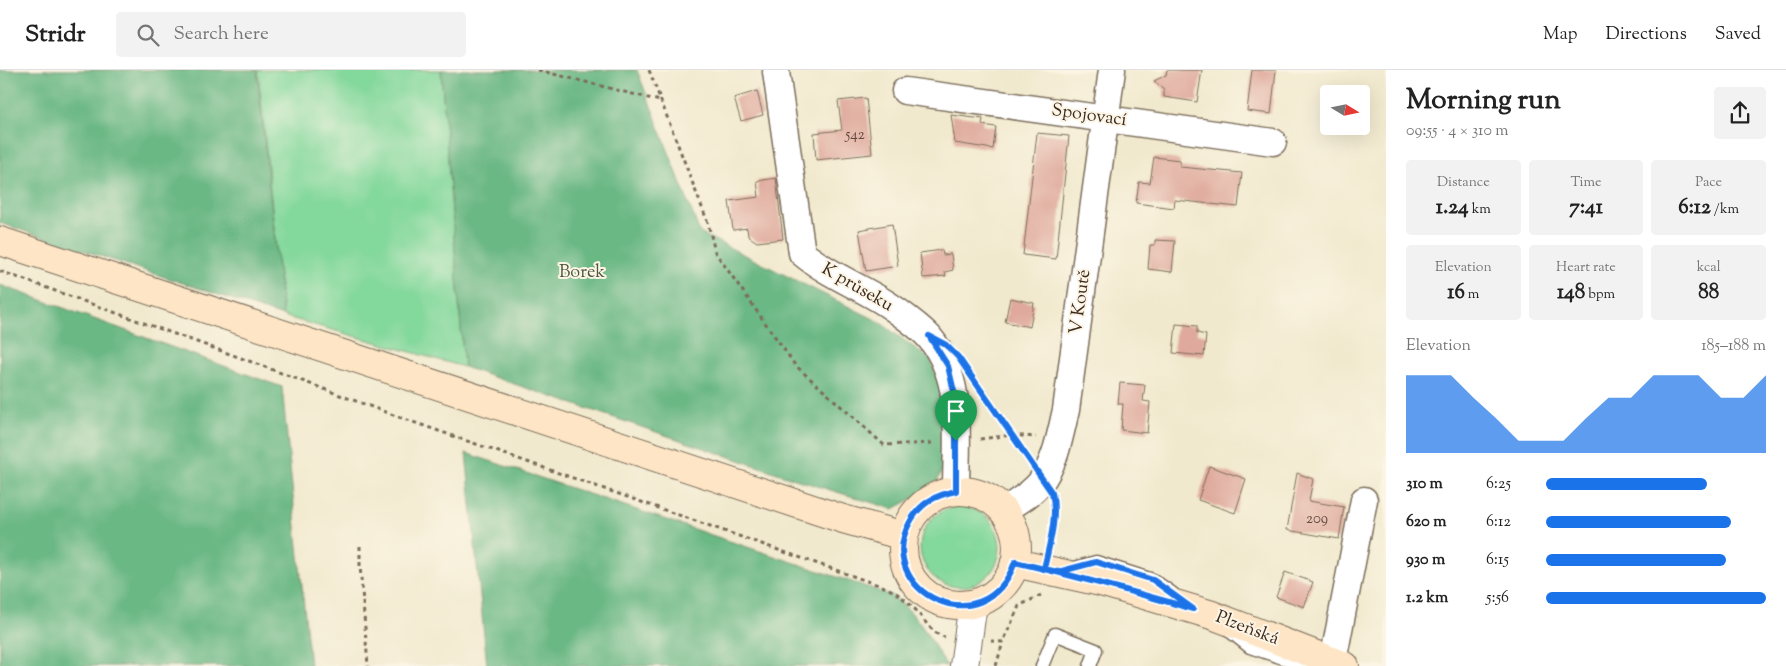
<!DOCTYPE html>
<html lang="en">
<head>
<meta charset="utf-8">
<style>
	:root { --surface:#fff; --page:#f2f2f2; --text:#222; --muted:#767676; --line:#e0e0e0; --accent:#1a73e8 }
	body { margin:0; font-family:"Sorts Mill Goudy",serif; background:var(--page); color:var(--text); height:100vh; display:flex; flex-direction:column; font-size:19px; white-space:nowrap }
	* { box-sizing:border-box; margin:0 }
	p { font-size:16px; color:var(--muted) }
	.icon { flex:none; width:28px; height:28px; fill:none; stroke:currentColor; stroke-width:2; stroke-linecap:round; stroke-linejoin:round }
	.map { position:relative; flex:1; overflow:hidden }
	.panel { display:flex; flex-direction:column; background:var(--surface); width:400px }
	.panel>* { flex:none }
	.needle { width:32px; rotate:100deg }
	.controls { position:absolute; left:1320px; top:15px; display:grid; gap:10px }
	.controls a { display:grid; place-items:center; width:50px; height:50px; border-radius:5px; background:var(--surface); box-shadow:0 5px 20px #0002; font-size:25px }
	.pin { position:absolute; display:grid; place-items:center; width:42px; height:42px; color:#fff; margin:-51px -21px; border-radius:50% 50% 50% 0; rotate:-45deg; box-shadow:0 0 5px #0007 }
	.pin .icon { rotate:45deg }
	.round { display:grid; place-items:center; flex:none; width:52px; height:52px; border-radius:5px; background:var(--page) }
	.head { display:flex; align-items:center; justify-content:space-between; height:85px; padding:0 20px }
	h1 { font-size:28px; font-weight:700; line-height:38px }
	.figures { display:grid; grid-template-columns:repeat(3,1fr); gap:8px; height:85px; padding:5px 20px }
	.figures div { display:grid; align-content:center; border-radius:5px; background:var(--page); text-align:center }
	.figures b { font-size:21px; font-weight:700 }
	.figures small { font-size:14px; font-weight:400 }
	.figures p { font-size:14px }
	.chart { height:140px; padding:10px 20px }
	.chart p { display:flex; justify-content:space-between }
	.chart svg { width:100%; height:90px; margin-top:5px; fill:var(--accent); opacity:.7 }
	ul { padding:0 20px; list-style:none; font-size:16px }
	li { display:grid; grid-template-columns:80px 60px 1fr; align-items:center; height:38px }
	li i { height:12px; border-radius:6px; background:var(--accent) }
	header { display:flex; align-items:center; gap:30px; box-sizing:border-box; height:70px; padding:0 25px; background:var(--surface); border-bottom:1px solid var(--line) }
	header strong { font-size:24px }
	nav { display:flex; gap:28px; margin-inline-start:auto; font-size:18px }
	.search { width:350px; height:45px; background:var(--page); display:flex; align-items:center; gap:12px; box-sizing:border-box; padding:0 18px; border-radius:5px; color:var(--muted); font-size:19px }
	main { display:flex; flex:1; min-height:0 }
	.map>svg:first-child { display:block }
</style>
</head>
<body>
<header>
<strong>Stridr</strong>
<div class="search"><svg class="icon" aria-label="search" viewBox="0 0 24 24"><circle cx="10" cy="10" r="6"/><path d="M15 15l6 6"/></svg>Search here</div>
<nav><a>Map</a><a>Directions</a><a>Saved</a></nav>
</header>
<main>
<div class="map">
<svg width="1386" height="596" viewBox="0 0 1386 596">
	<rect width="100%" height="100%" fill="#fcf5e5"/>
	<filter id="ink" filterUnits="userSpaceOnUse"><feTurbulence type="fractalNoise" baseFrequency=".02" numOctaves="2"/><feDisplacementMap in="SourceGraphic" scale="10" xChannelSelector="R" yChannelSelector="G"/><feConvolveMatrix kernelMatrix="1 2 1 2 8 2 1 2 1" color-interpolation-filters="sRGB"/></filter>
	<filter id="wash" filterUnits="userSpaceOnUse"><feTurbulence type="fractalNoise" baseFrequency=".0096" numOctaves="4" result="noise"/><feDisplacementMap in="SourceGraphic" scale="20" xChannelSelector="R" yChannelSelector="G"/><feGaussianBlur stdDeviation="1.12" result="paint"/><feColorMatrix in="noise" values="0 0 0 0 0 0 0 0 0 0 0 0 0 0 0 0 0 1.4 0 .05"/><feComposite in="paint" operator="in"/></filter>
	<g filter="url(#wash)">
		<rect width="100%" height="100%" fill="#f1e9cd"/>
		<g fill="#83d89c" stroke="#5f815d">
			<polygon points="258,0 441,0 464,297 283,246"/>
			<circle cx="960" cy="477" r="40"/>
		</g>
		<g fill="#6ab884" stroke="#527151">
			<polygon points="0,0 257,0 283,246 0,153"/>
			<polygon points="441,0 637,0 700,163 878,251 931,290 941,321 945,395 937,411 914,428 893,439 801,411 464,297"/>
			<polygon points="0,215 282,317 310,596 0,596"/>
			<path d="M466,383L891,525C919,544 929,569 947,596H487Z"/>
		</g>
		<g id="blocks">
			<g fill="#dfaa9d">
				<polygon points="1167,0 1202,0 1197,32 1164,27 1164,19 1154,11 1166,5"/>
				<polygon points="1252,0 1276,0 1271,44 1247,41"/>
				<polygon points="757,21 763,45 741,51 734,28"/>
				<polygon points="866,28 872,84 816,90 814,63 842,60 838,31"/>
				<polygon points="951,45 983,49 982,55 996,57 993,79 955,73"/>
				<polygon points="1037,63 1069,66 1056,189 1023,185"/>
				<polygon points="1154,87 1180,90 1180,97 1242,103 1238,137 1175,130 1174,138 1136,133 1139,112 1150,113"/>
				<polygon points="776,108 783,169 757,172 748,166 747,158 733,160 729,131 759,127 757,111"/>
				<polygon points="892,154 898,196 866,201 859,160"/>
				<polygon points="1155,170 1175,171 1172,202 1148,199 1150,175 1155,175"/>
				<polygon points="942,180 943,185 951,184 953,200 945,202 946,206 923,208 920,183"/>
				<polygon points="1010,228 1034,233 1030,257 1005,252"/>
				<polygon points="1176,254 1197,256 1197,263 1206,265 1204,286 1173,283"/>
				<polygon points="1120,313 1145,315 1143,331 1150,332 1147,363 1121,360 1123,334 1118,334"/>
				<polygon points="1209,396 1246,409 1235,443 1198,430"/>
				<polygon points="1297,403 1313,409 1309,431 1344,437 1339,469 1287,460"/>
				<polygon points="1285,502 1313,512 1304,537 1276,527"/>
			</g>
		</g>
	</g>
	<g filter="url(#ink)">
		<use href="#blocks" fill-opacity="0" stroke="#7b6d5b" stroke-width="1"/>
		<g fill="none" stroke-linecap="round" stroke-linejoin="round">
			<defs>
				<g id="service">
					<polyline points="1071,499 1096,492 1153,510 1173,524"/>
					<polyline points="1231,562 1250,577 1301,594 1318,593"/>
					<polyline points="1042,596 1055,564 1096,580 1090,596"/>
				</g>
				<g id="minor">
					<path d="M776,2L802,183C827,204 859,216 887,234C898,241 921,258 929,267C965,309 956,369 956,421"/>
					<polyline points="905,21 1273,72"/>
					<path d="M1003,441C1016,433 1030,425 1040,413C1056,392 1060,365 1066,340L1112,0"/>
					<polyline points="1333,591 1364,430"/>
				</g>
				<polyline id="tertiary" points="964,596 973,534"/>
				<g id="secondary">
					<polyline points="0,171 843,449 904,466"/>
					<circle cx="960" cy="478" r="57"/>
					<polyline points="1015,493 1101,512 1212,545 1345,596"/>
				</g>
			</defs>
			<use href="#service" stroke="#7b6d5b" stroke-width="15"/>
			<use href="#minor" stroke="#7b6d5b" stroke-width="29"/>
			<use href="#tertiary" stroke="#7b6d5b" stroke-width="30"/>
			<use href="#secondary" stroke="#7b6d5b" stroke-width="30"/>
			<g stroke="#7b6d5b" stroke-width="3" stroke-dasharray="4 4" stroke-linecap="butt">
				<polyline points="538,0 660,31"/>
				<polyline points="649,0 708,153 715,182 795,295 884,375 934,373"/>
				<path d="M0,201L241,288L396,346L887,518C897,523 905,529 913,537C924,548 930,563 945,567"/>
				<polyline points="978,315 1028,389"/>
				<polyline points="980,369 1011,365 1036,367"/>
				<polyline points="1049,475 1054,434"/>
				<polyline points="360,476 360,495 368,596"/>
				<polyline points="991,571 1003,572 1019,536 1041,525"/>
				<polyline points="996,596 1003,572"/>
			</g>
			<use href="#service" stroke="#fff" stroke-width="12"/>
			<use href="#minor" stroke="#fff" stroke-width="26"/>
			<use href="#tertiary" stroke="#fff" stroke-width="28"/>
			<use href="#secondary" stroke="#fde5c5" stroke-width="28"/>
		</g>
	</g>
	<g fill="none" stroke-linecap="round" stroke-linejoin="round" filter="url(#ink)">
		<defs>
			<path id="route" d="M956,371V421C936,425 920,433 910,452C872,520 984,578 1015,492C1075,506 1134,522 1193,539L1153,510L1096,492L1058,502L1044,499C1049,475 1058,447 1052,423L958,287L946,275L929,266L948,296L956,330V371"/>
		</defs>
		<use href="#route" stroke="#fff" stroke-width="10"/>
		<use href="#route" stroke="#1a73e8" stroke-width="6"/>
	</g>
	<g text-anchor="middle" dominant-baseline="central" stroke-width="4" stroke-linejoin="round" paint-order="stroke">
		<g font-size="15" fill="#644a3e">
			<text x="855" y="65">542</text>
			<text x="1317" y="449">209</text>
		</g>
		<g font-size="18" fill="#3b2a1e" stroke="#fcf5e5">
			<text transform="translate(1089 46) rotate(8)">Spojovací</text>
			<text transform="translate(857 218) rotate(30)">K průseku</text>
			<text transform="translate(1081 232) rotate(-82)">V Koutě</text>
			<text transform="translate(1247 559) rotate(21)">Plzeňská</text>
		</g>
		<g font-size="18" fill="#4d563e" stroke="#fcf5e5">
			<text x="582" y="203">Borek</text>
		</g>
	</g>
</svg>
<div class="controls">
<a><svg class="needle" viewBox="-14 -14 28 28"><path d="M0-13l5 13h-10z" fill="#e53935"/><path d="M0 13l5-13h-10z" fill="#767676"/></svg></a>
</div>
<div class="pin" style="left:956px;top:371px;background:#1e9e55"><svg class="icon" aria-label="arrive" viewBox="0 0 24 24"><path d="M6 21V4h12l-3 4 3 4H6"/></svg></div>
</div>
<section class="panel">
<div class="head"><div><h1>Morning run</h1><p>09:55 · 4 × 310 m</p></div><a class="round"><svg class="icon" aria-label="share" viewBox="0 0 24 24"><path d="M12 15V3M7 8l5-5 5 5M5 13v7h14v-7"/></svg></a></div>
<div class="figures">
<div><p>Distance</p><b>1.24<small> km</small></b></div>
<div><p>Time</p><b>7:41</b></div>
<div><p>Pace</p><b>6:12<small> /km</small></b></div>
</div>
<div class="figures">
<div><p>Elevation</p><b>16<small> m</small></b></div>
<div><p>Heart rate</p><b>148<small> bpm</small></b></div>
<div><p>kcal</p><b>88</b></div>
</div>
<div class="chart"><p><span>Elevation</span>185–188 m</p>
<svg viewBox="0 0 160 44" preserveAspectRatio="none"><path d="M0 44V6L10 6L20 6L30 17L40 27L50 38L60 38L70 38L80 27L90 17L100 17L110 6L120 6L130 6L140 17L150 17L160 6V44z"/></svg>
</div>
<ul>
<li><b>310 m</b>6:25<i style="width:73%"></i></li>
<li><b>620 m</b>6:12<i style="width:84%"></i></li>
<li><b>930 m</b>6:15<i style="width:82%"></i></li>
<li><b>1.2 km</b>5:56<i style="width:100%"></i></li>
</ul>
</section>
</main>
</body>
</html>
